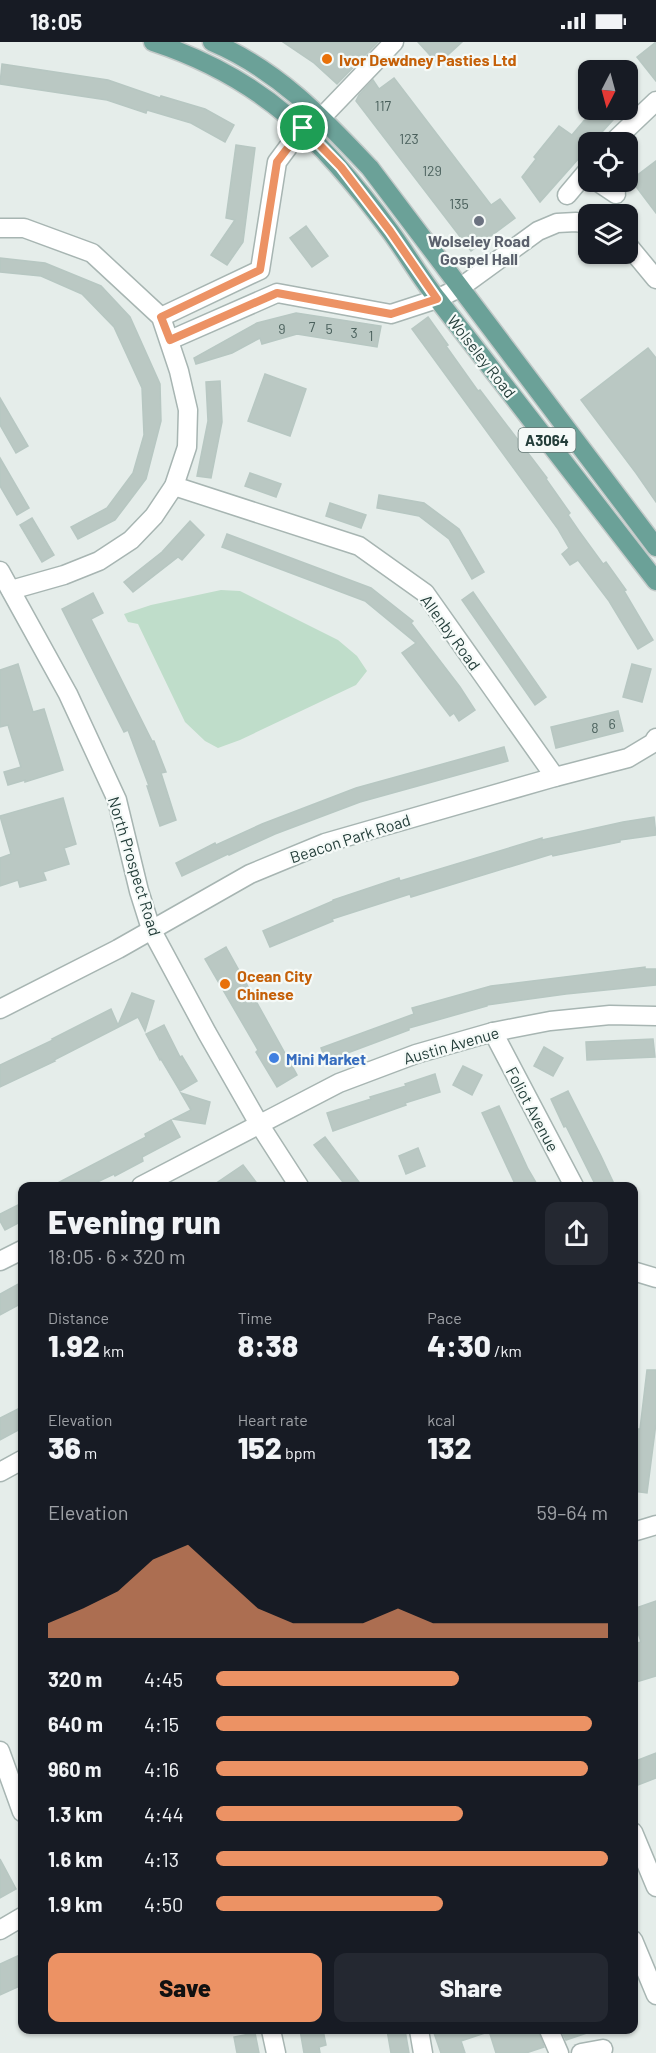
<!DOCTYPE html>
<html lang="en">
<head>
<meta charset="utf-8">
<style>
	:root { --surface:#171b24; --page:#242831; --text:#f1f3f6; --muted:#9ea1a6; --accent:#ec9264 }
	body { margin:0; font-family:Barlow,sans-serif; background:var(--page); color:var(--text); height:100vh; display:flex; flex-direction:column; font-size:22px; white-space:nowrap }
	* { box-sizing:border-box; margin:0 }
	p { font-size:20px; color:var(--muted) }
	.icon { flex:none; width:33px; height:33px; fill:none; stroke:currentColor; stroke-width:2; stroke-linecap:round; stroke-linejoin:round }
	.map { position:relative; flex:1; overflow:hidden }
	.panel { position:absolute; left:18px; top:1140px; width:620px; height:852px; display:flex; flex-direction:column; background:var(--surface); border-radius:12px; box-shadow:0 2px 4px #0004 }
	.panel>* { flex:none }
	.needle { width:39px; rotate:186deg }
	.controls { position:absolute; left:578px; top:18px; display:grid; gap:12px }
	.controls a { display:grid; place-items:center; width:60px; height:60px; border-radius:12px; background:var(--surface); box-shadow:0 2px 4px #0004; font-size:30px }
	.pin { position:absolute; display:grid; place-items:center; width:51px; height:51px; color:#fff; margin:-26px; border:3px solid #fff; border-radius:50%; box-shadow:0 2px 6px #0007 }
	.round { display:grid; place-items:center; flex:none; width:63px; height:63px; border-radius:12px; background:var(--page) }
	.summary { display:flex; align-items:center; justify-content:space-between; height:102px; padding:0 30px }
	h1 { font-size:33px; font-weight:800; line-height:45px }
	.figures { display:grid; grid-template-columns:repeat(3,1fr); gap:9px; height:102px; padding:6px 30px }
	.figures div { display:grid; align-content:center }
	.figures b { font-size:30px; font-weight:800 }
	.figures small { font-size:16px; font-weight:400 }
	.figures p { font-size:16px }
	.chart { height:168px; padding:12px 30px }
	.chart p { display:flex; justify-content:space-between }
	.chart svg { width:100%; height:108px; margin-top:6px; fill:var(--accent); opacity:.7 }
	.cta { display:flex; gap:12px; margin-top:auto; padding:12px 30px }
	.cta a { flex:1; height:69px; border-radius:12px; background:var(--accent); color:#111; font-size:24px; font-weight:800; line-height:69px; text-align:center }
	.cta a+a { background:var(--page); color:var(--text) }
	ul { padding:0 30px; list-style:none; font-size:20px }
	li { display:grid; grid-template-columns:96px 72px 1fr; align-items:center; height:45px }
	li i { height:15px; border-radius:8px; background:var(--accent) }
	.status { display:flex; justify-content:space-between; align-items:center; height:42px; padding:0 30px; background:var(--surface); direction:ltr }
	.status svg { height:16px; fill:currentColor }
	.map>svg:first-child { display:block }
</style>
</head>
<body>
<div class="status"><b>18:05</b><svg viewBox="0 0 49 12"><path d="M0 12V9h3v3zM5 12V6h3v6zM10 12V3h3v9zM15 12V0h3v12zM26 1h20v11H26zM47 4h2v5h-2z"/></svg></div>
<div class="map">
<svg width="656" height="2011" viewBox="0 0 656 2011">
	<rect width="100%" height="100%" fill="#e5edea"/>
	<polygon fill="#bfddca" points="221,548 240,549 338,598 357,614 367,629 356,643 240,698 218,706 205,699 185,680 138,582 128,580 124,572 151,563"/>
	<g fill="#bac8c3" stroke="#b7c7c2" stroke-width="1.5">
		<polygon points="283,0 378,0 337,42 314,21"/>
		<polygon points="418,0 462,0 438,22"/>
		<polygon points="656,0 656,39 637,15"/>
		<polygon points="2,22 108,38 160,56 161,54 205,67 234,83 225,100 191,81 147,68 146,71 107,58 0,42"/>
		<polygon points="394,36 491,163 500,157 515,176 471,209 356,59 359,53 373,38 379,47"/>
		<polygon points="593,68 622,68 593,100 588,100 588,106 540,160 522,135 536,117 534,115 559,84 572,93"/>
		<polygon points="236,103 255,106 243,200 227,223 211,213 235,178 226,176"/>
		<polygon points="656,119 656,171 631,138"/>
		<polygon points="306,184 328,214 312,225 290,196"/>
		<polygon points="0,216 45,221 101,244 130,275 160,342 161,379 146,437 115,478 78,497 71,485 107,466 133,431 144,393 142,346 114,285 82,252 41,234 0,230"/>
		<polygon points="296,271 381,284 377,305 297,292 262,302 260,296 232,311 196,322 194,316 257,281"/>
		<polygon points="428,275 448,303 446,304 478,349 480,348 547,436 546,437 570,471 568,473 579,489 603,522 606,520 626,548 624,549 653,598 638,607 609,559 578,518 570,523 562,512 569,506 558,487 412,287"/>
		<polygon points="648,306 656,316 656,460 636,431 581,358"/>
		<polygon points="265,332 306,347 290,394 248,379"/>
		<polygon points="220,339 222,380 211,436 197,434 208,379 206,340"/>
		<polygon points="0,356 28,404 16,411 0,383"/>
		<polygon points="0,416 29,466 17,473 0,444"/>
		<polygon points="250,431 281,442 276,455 245,444"/>
		<polygon points="379,453 424,461 459,487 484,530 472,537 449,497 419,474 377,466"/>
		<polygon points="330,461 366,473 361,486 326,474"/>
		<polygon points="32,476 54,513 42,520 20,483"/>
		<polygon points="190,479 204,493 182,518 178,515 133,550 124,540 162,510"/>
		<polygon points="227,492 371,546 413,579 411,581 460,645 475,668 459,679 454,671 450,674 402,611 416,601 365,559 222,505"/>
		<polygon points="473,550 546,655 535,663 462,558"/>
		<polygon points="93,551 103,571 91,577 152,699 154,699 166,730 161,731 176,778 160,784 147,744 149,744 128,688 124,690 62,567"/>
		<polygon points="18,622 33,670 44,667 63,728 25,740 25,738 8,743 4,730 21,725 8,683 0,685 0,628"/>
		<polygon points="632,622 651,627 642,660 623,655"/>
		<polygon points="618,669 623,689 556,706 551,685"/>
		<polygon points="504,705 508,719 360,760 275,792 229,813 228,812 182,834 176,821 215,801 216,803 262,782 356,746"/>
		<polygon points="63,756 76,802 64,806 69,822 43,830 46,838 20,845 18,838 0,844 0,816 11,812 0,774"/>
		<polygon points="654,775 656,793 620,798 620,800 553,814 552,812 411,855 410,852 332,877 333,879 270,905 263,889 333,859 333,858 399,836 400,839 542,796 542,798 623,780"/>
		<polygon points="226,905 297,1033 277,1045 256,1010 258,1008 205,917"/>
		<polygon points="645,925 645,927 656,927 656,943 566,952 487,963 487,964 409,986 409,988 326,1019 321,1006 414,972 412,966 491,944"/>
		<polygon points="132,951 154,959 145,989 138,975 54,1018 55,1019 0,1045 0,1023 53,998 52,997 111,967 118,983"/>
		<polygon points="164,983 180,1015 182,1014 197,1039 180,1049 161,1017 160,1018 146,992"/>
		<polygon points="653,997 655,1015 587,1018 586,1000"/>
		<polygon points="544,1005 563,1016 553,1034 534,1024"/>
		<polygon points="463,1024 482,1033 472,1053 453,1043"/>
		<polygon points="435,1032 440,1050 405,1061 406,1063 333,1089 327,1071 371,1057 370,1055 406,1044 405,1042"/>
		<polygon points="568,1049 601,1114 615,1144 596,1144 566,1084 564,1085 551,1057"/>
		<polygon points="181,1051 210,1060 205,1082 173,1077 191,1068"/>
		<polygon points="499,1064 528,1127 538,1144 516,1144 482,1071"/>
		<polygon points="171,1078 180,1095 142,1115 143,1119 115,1134 114,1132 89,1144 52,1144 146,1095 145,1092"/>
		<polygon points="325,1095 337,1111 362,1144 346,1144 314,1103"/>
		<polygon points="418,1106 425,1124 406,1132 399,1114"/>
		<polygon points="243,1123 259,1144 212,1144"/>
		<polygon points="22,1161 22,1179 5,1188 0,1179 0,1172"/>
		<polygon points="22,1240 22,1261 0,1273 0,1252"/>
		<polygon points="647,1328 656,1328 656,1381 647,1451 633,1449 633,1414 637,1387 640,1387"/>
		<polygon points="22,1365 22,1386 0,1398 0,1376"/>
		<polygon points="656,1559 656,1634 633,1641 633,1602 641,1600 633,1575 633,1567"/>
		<polygon points="656,1711 656,1736 633,1745 633,1720"/>
		<polygon points="0,1817 16,1847 0,1856"/>
		<polygon points="22,1912 22,1943 0,1953 0,1922"/>
		<polygon points="300,1988 323,1988 326,2003 319,2005 320,2011 304,2011"/>
		<polygon points="387,1988 405,1988 409,2011 391,2011"/>
		<polygon points="433,1988 488,1988 488,1990 461,1999 465,2011 441,2011"/>
		<polygon points="502,1988 538,1988 544,2005 526,2011 496,2011 490,1992"/>
		<polygon points="561,1988 590,1988 590,1990 566,1998"/>
		<polygon points="255,1991 259,2011 237,2011 234,1995"/>
	</g>
	<g fill="none" stroke-linecap="round" stroke-linejoin="round">
		<defs>
			<g id="minor">
				<polyline points="322,75 394,0"/>
				<polyline points="613,100 656,59"/>
				<polyline points="598,140 616,152"/>
				<polyline points="567,153 588,128"/>
				<polyline points="0,186 24,186 92,211 161,275 179,329 188,368 187,405 174,444 154,474 131,498 99,519 64,533 11,548"/>
				<polyline points="627,202 656,237"/>
				<polyline points="161,275 260,228 277,120 303,85"/>
				<polyline points="170,298 277,251 391,272 437,257 461,245 538,189 557,181 576,180 588,182"/>
				<polyline points="174,444 359,504 425,551 555,735"/>
				<polyline points="0,529 68,652 117,758 139,849 151,887 207,991 259,1082 299,1144"/>
				<polyline points="0,967 118,907 250,832 325,801 555,735 628,716 653,701 656,696"/>
				<polyline points="493,990 574,1144"/>
				<polyline points="141,1144 339,1041 416,1012 493,990 550,979 610,973 656,974"/>
				<polyline points="0,1219 22,1208"/>
				<polyline points="633,1229 656,1236"/>
				<polyline points="0,1430 22,1418"/>
				<polyline points="633,1490 656,1483"/>
				<polyline points="0,1709 22,1770"/>
				<polyline points="633,1790 656,1845"/>
				<polyline points="0,1888 22,1875"/>
				<polyline points="633,1898 656,1953"/>
				<polyline points="271,1988 276,2011"/>
				<polyline points="419,1988 423,2011"/>
				<polyline points="549,1988 559,2011"/>
				<polyline points="581,2011 603,2007"/>
			</g>
			<g id="major">
				<path d="M153,0C263,36 323,98 390,189C407,212 421,237 439,259C511,353 584,446 656,539"/>
				<path d="M212,0C278,28 322,75 370,126L656,505"/>
			</g>
		</defs>
		<use href="#minor" stroke="#a7b5b2" stroke-width="21"/>
		<use href="#major" stroke="#c2c9c8" stroke-width="21"/>
		<use href="#minor" stroke="#fff" stroke-width="18"/>
		<use href="#major" stroke="#6ba198" stroke-width="18"/>
	</g>
	<g fill="none" stroke-linecap="round" stroke-linejoin="round">
		<defs>
			<polygon id="route" points="303,86 341,125 390,189 437,257 391,272 277,251 170,298 161,275 260,228 277,120"/>
		</defs>
		<use href="#route" stroke="#fff" stroke-width="12"/>
		<use href="#route" stroke="#ec9264" stroke-width="8"/>
	</g>
	<g fill="#e8710a" stroke="#f5faf8" stroke-width="2">
		<circle cx="327" cy="17" r="6"/>
		<circle cx="225" cy="942" r="6"/>
	</g>
	<circle fill="#6b7280" stroke="#f5faf8" stroke-width="2" cx="479" cy="179" r="6"/>
	<circle fill="#3f7fe0" stroke="#f5faf8" stroke-width="2" cx="274" cy="1016" r="6"/>
	<g text-anchor="middle" dominant-baseline="central" stroke-width="4.5" stroke-linejoin="round" paint-order="stroke">
		<g font-size="14" fill="#4a605c">
			<text x="383" y="63">117</text>
			<text x="409" y="96">123</text>
			<text x="432" y="128">129</text>
			<text x="459" y="161">135</text>
			<text x="312" y="284">7</text>
			<text x="282" y="286">9</text>
			<text x="329" y="286">5</text>
			<text x="354" y="290">3</text>
			<text x="371" y="293">1</text>
			<text x="612" y="681">6</text>
			<text x="595" y="685">8</text>
		</g>
		<rect fill="#f5faf8" stroke="#637673" stroke-width="1.5" x="518.5" y="386" width="57" height="24" rx="4.5"/>
		<g font-size="15" font-weight="bold" fill="#243e3a">
			<text x="547" y="398">A3064</text>
		</g>
		<g font-size="16" font-weight="bold" fill="#c56008" stroke="#f5faf8" text-anchor="start">
			<text x="339" y="17">Ivor Dewdney Pasties Ltd</text>
			<text x="237" y="933">Ocean City<tspan x="237" dy="18">Chinese</tspan></text>
		</g>
		<g font-size="16" font-weight="bold" fill="#5b616d" stroke="#f5faf8">
			<text x="479" y="198">Wolseley Road<tspan x="479" dy="18">Gospel Hall</tspan></text>
		</g>
		<g font-size="16" fill="#243e3a" stroke="#f5faf8">
			<text transform="translate(482 314) rotate(52)">Wolseley Road</text>
			<text transform="translate(451 590) rotate(54)">Allenby Road</text>
			<text transform="translate(350 796) rotate(-18)">Beacon Park Road</text>
			<text transform="translate(135 824) rotate(73)">North Prospect Road</text>
			<text transform="translate(451 1003) rotate(-16)">Austin Avenue</text>
			<text transform="translate(533 1067) rotate(62)">Foliot Avenue</text>
		</g>
		<g font-size="16" font-weight="bold" fill="#366cbe" stroke="#f5faf8" text-anchor="start">
			<text x="286" y="1016">Mini Market</text>
		</g>
	</g>
</svg>
<div class="controls">
<a><svg class="needle" viewBox="-14 -14 28 28"><path d="M0-13l5 13h-10z" fill="#e53935"/><path d="M0 13l5-13h-10z" fill="#9ea1a6"/></svg></a>
<a><svg class="icon" aria-label="locate" viewBox="0 0 24 24"><circle cx="12" cy="12" r="6"/><path d="M12 2v4M12 18v4M2 12h4M18 12h4"/></svg></a>
<a><svg class="icon" aria-label="layers" viewBox="0 0 24 24"><path d="M12 4l9 5-9 5-9-5zM3 14l9 5 9-5"/></svg></a>
</div>
<div class="pin" style="left:303px;top:86px;background:#1e9e55"><svg class="icon" aria-label="arrive" viewBox="0 0 24 24"><path d="M6 21V4h12l-3 4 3 4H6"/></svg></div>
<section class="panel">
<div class="summary"><div><h1>Evening run</h1><p>18:05 · 6 × 320 m</p></div><a class="round"><svg class="icon" aria-label="share" viewBox="0 0 24 24"><path d="M12 15V3M7 8l5-5 5 5M5 13v7h14v-7"/></svg></a></div>
<div class="figures">
<div><p>Distance</p><b>1.92<small> km</small></b></div>
<div><p>Time</p><b>8:38</b></div>
<div><p>Pace</p><b>4:30<small> /km</small></b></div>
</div>
<div class="figures">
<div><p>Elevation</p><b>36<small> m</small></b></div>
<div><p>Heart rate</p><b>152<small> bpm</small></b></div>
<div><p>kcal</p><b>132</b></div>
</div>
<div class="chart"><p><span>Elevation</span>59–64 m</p>
<svg viewBox="0 0 160 44" preserveAspectRatio="none"><path d="M0 44V38L10 32L20 25L30 12L40 6L50 19L60 32L70 38L80 38L90 38L100 32L110 38L120 38L130 38L140 38L150 38L160 38V44z"/></svg>
</div>
<ul>
<li><b>320 m</b>4:45<i style="width:62%"></i></li>
<li><b>640 m</b>4:15<i style="width:96%"></i></li>
<li><b>960 m</b>4:16<i style="width:95%"></i></li>
<li><b>1.3 km</b>4:44<i style="width:63%"></i></li>
<li><b>1.6 km</b>4:13<i style="width:100%"></i></li>
<li><b>1.9 km</b>4:50<i style="width:58%"></i></li>
</ul>
<div class="cta"><a>Save</a><a>Share</a></div>
</section>
</div>
</body>
</html>
